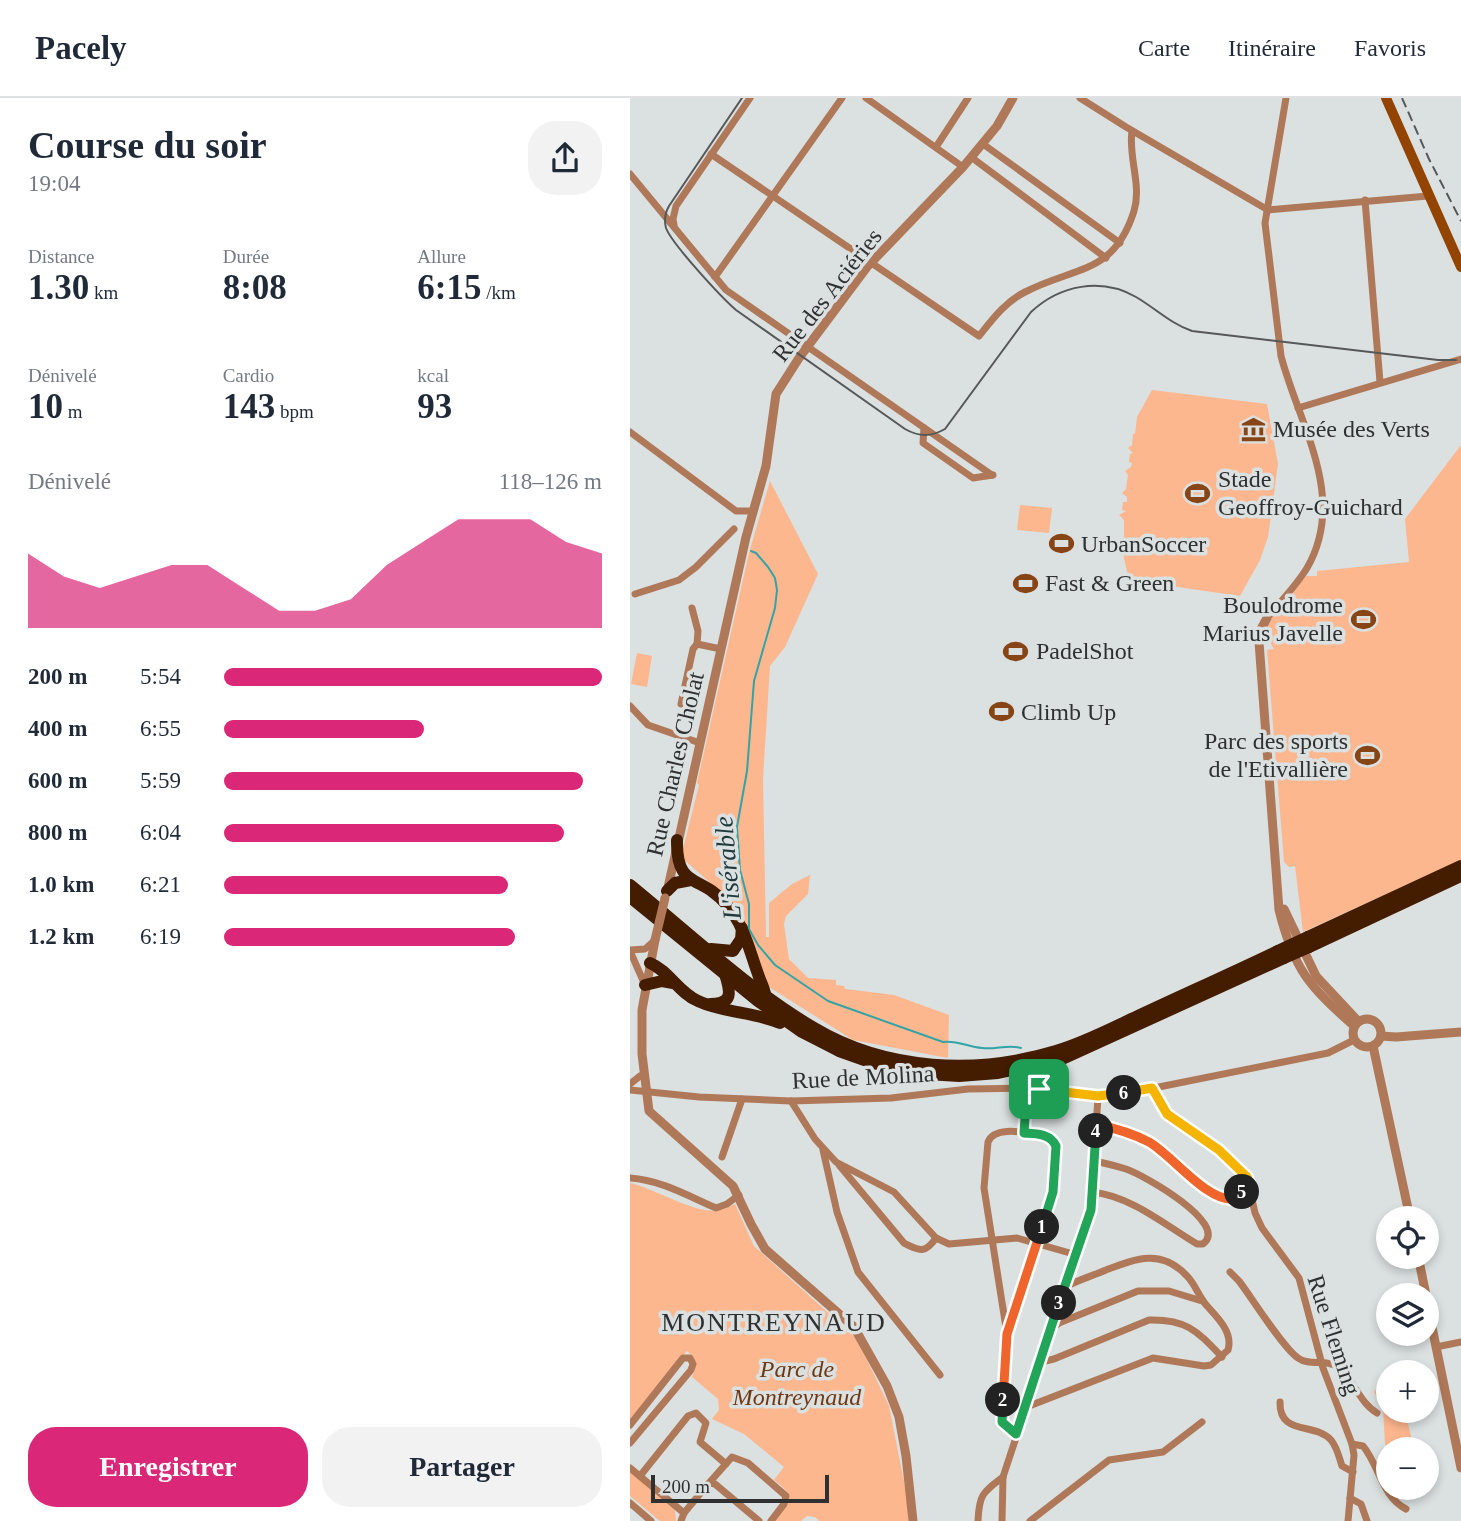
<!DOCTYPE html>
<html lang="fr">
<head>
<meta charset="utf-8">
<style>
	:root { --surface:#fff; --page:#f2f2f3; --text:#1f2937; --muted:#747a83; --line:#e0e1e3; --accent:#db2777 }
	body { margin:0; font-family:Georgia,serif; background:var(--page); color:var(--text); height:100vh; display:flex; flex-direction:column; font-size:26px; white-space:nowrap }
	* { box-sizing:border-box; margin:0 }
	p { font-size:23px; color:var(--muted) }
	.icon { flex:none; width:38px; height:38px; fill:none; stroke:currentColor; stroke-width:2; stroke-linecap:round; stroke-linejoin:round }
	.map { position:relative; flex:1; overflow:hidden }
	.details { display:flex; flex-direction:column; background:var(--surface); width:630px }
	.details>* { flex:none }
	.fabs { position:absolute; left:746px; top:1108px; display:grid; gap:14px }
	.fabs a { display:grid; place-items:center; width:63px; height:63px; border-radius:50%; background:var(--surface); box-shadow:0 4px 10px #0003; font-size:35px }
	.scale { position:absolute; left:21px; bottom:18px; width:178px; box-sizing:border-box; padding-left:7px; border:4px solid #2f3131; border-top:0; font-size:19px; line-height:24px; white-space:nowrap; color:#2f3131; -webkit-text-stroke:5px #dbe0e0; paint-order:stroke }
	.pin { position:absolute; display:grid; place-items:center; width:60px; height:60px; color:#fff; margin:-30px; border-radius:14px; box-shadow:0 4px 10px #0006 }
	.km { position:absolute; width:35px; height:35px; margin:-18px; border-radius:50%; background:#222; color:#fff; font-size:19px; line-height:35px; text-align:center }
	.round { display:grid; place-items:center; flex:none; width:74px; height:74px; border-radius:28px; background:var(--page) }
	.headline { display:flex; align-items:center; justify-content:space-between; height:119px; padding:0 28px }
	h1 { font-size:38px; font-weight:700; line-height:52px }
	.stats { display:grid; grid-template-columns:repeat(3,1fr); gap:10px; height:119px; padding:7px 28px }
	.stats div { display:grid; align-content:center }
	.stats b { font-size:35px; font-weight:700 }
	.stats small { font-size:19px; font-weight:400 }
	.stats p { font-size:19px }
	.chart { height:196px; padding:14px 28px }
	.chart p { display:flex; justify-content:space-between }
	.chart svg { width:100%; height:126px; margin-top:7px; fill:var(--accent); opacity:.7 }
	.cta { display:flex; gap:14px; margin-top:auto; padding:14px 28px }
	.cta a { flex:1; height:80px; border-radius:28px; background:var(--accent); color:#fff; font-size:28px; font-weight:700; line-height:80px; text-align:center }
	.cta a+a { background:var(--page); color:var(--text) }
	ul { padding:0 28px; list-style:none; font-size:23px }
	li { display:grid; grid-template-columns:112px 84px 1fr; align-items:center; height:52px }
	li i { height:18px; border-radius:9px; background:var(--accent) }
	header { display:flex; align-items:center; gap:42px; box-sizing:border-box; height:98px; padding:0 35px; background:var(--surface); border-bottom:2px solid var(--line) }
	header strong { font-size:33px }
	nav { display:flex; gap:38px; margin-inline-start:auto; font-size:24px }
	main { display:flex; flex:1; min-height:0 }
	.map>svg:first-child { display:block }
</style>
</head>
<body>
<header>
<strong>Pacely</strong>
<nav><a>Carte</a><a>Itinéraire</a><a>Favoris</a></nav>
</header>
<main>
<section class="details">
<div class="headline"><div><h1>Course du soir</h1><p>19:04</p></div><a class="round"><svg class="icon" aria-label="share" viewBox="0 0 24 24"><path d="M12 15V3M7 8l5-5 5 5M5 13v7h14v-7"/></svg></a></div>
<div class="stats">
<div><p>Distance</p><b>1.30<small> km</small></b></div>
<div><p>Durée</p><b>8:08</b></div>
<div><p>Allure</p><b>6:15<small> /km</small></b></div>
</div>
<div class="stats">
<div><p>Dénivelé</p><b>10<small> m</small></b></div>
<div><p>Cardio</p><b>143<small> bpm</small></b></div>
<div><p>kcal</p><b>93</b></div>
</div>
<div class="chart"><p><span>Dénivelé</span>118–126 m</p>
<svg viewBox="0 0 160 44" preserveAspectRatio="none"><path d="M0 44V18L10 26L20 30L30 26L40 22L50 22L60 30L70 38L80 38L90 34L100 22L110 14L120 6L130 6L140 6L150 14L160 18V44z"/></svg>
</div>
<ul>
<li><b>200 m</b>5:54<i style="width:100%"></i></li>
<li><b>400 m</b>6:55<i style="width:53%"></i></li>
<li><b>600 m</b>5:59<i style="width:95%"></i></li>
<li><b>800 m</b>6:04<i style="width:90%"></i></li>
<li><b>1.0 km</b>6:21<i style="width:75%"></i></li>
<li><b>1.2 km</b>6:19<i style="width:77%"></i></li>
</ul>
<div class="cta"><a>Enregistrer</a><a>Partager</a></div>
</section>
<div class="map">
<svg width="831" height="1423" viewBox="0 0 831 1423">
	<rect width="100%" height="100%" fill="#dbe0e0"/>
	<g fill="#fdb78f">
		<polygon points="522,292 637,306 648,366 638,439 630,462 610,498 499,482 491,447 492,440 494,440 494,422 489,417 496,413 492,412 493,404 497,404 497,399 492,395 496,391 498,377 495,373 501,369 502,365 499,364 500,356 503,355 498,350 502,347 503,336 505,336 507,319"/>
		<polygon points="831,347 831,762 673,834 665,768 659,769 654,764 637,552 644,551 637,539 633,538 641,520 676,478 687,478 687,473 779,464 775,421"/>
		<polygon points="140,383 188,476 155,549 140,568 133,681 136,839 139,839 139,805 162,786 180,777 178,796 156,818 154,826 159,861 178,880 206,882 206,887 214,888 215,891 264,897 319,917 318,960 223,942 136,887 102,804 51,759 69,687 67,685 119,455"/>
		<polygon points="390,407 422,410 419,435 387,432"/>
		<polygon points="7,555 22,558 17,589 1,586"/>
		<path d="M0,1085C24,1090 68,1118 90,1112C95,1111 100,1108 105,1106L124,1148L227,1241L259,1308L278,1404V1423H189L185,1419L177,1418L171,1423H144C160,1403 167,1399 144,1382L154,1369L114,1336L82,1321L89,1312L88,1301L62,1279C67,1268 66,1261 57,1253L0,1322Z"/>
		<polygon points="757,1276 758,1312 775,1313 784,1351 772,1351 770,1346 755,1347 753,1310 744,1294"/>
		<polygon points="0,1374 45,1412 46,1423 30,1423 0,1398"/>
	</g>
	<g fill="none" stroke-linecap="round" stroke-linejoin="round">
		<path stroke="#32a4a7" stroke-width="2" d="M121,453L126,455L138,469L145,480L147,492L145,510L124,583L117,673L107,729L110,772L119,806V831L128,847L145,867L198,903L313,944C327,942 338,949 352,950C365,952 378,946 391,950"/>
		<g stroke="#af7959" stroke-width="7">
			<polyline points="236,0 333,69"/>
			<polyline points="450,0 496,29 638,112"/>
			<polyline points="353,46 490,145"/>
			<polyline points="306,49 338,0"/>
			<path d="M81,56L349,238C362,222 375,204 395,194C445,168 484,177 504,113C512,87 498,59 502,33"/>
			<polyline points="341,59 476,160"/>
			<polyline points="0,76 96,192 362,377"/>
			<polyline points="735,102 750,284"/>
			<polyline points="638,112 798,98"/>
			<polyline points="44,127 43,121 46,108 120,0"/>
			<polyline points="85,179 212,0"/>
			<polyline points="668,310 831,261"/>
			<polyline points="294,330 293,345 343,380 363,377"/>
			<polyline points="0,334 106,413 123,413"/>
			<polyline points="5,496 49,482 66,469 104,431"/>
			<polyline points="62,510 68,533 67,546"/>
			<path d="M637,520C650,504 666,488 677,470C718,399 669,327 651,258L635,125L656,0"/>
			<polyline points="51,606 63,551 67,546 91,551"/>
			<polyline points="0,608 18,627 70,645"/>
			<polyline points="0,852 15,851 24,843"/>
			<polyline points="0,853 15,887"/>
			<polyline points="0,986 10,978"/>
			<polyline points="522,990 537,1016 589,1052 617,1079 625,1115 632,1130 669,1180 693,1270 722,1346 724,1357 718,1423"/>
			<polyline points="0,992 69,999 161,1003 261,1000 338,991 397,990 468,998 509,993 698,955 724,942"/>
			<polyline points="161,1003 185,1041 206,1064 264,1094 306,1140 319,1146 387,1140 447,1157"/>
			<path d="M466,1026C484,1030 503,1035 519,1044C542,1057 578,1105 604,1101L618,1085"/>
			<polyline points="394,1035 397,990"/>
			<polyline points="193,1052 207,1114 228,1174 310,1277"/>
			<polyline points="92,1059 112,1001"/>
			<path d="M209,1067L274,1145C290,1153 295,1156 306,1140"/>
			<path d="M0,1080C31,1082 58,1098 86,1110L97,1106L109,1097"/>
			<path d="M462,1094C501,1098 535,1127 567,1146H573C600,1126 514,1077 496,1071C486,1068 475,1065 464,1063"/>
			<path d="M600,1174L609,1183C622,1200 653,1250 668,1260C680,1269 696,1260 709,1270C724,1283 730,1305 747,1315"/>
			<polyline points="422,1231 429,1225 508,1193 539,1193 572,1203"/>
			<path d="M377,1236L421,1106L426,1048L423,1042L417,1037C401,1036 365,1026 358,1044L354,1090L377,1236L372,1324L386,1336"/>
			<polyline points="806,1249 831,1244"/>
			<path d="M411,1264L424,1261L519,1222C557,1221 567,1233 592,1259"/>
			<path d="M650,1304C649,1338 685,1324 701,1342C707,1349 709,1359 712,1368L723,1374"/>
			<path d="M394,1310L523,1260L574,1268L581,1267L598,1252C603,1235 589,1221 578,1209C569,1200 566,1187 557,1178C531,1150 505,1161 476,1172C462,1178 448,1182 435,1189"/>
			<polyline points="0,1327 53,1260 60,1260 63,1266 61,1272 0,1345"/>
			<path d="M722,1346L733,1348C749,1367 752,1399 776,1411"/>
			<polyline points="0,1370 54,1415"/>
			<polyline points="10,1378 58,1318 66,1315 76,1325 70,1344 96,1366"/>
			<polyline points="79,1385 102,1359 118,1365 156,1398 154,1406 141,1423"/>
			<polyline points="720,1400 731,1406 737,1423"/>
			<polyline points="0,1405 21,1423"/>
			<polyline points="51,1423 54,1415 79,1385 85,1386 129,1423"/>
			<path d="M348,1423C349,1397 352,1395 373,1379"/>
			<polyline points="372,1423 373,1379 461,1112 468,998"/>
			<polyline points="400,1423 479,1362 533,1354 572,1324"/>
		</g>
		<g stroke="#af7959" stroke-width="9">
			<path d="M637,520L630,533L629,544L649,812C664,872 679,888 724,928"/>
			<polyline points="37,794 116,439 136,368 146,296 169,260 237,169 333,69 367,28 383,0"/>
			<polyline points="654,811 686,878 728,923"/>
			<polyline points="25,842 12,912 12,956 19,1013 103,1088 121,1126 135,1151 224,1229 257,1288 269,1319 276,1358 283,1423"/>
			<circle cx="737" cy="935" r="14"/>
			<polyline points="751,938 766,939 831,934"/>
			<polyline points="743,948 780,1120"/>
			<polyline points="788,1158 796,1197"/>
			<polyline points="796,1200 831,1370"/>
		</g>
		<polyline stroke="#934401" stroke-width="10" points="756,0 831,169"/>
		<g stroke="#441c00" stroke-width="12">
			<path d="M47,742C46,792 71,776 96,806C114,827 119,851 128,876C130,883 134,889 135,896"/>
			<path d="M0,787C60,836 118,891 184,930C256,973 347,977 426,953C454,945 482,930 508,918C555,896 602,875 648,853"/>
			<polyline points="37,793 45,785 61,782"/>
			<polyline points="0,799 128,903 172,934 209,953 243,965 297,976 329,978 368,975 432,961 654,860"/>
			<polyline points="678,839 831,768"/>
			<polyline points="679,849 831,778"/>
			<polyline points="81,851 103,853 111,841 112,830"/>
			<path d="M20,865C39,873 49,895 68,903C94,915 124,914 150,925"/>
			<polyline points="15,887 32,883 43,885"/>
			<path d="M80,906C103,906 101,895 95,876"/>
		</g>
		<path stroke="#565858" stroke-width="2" d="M112,0L39,108C35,115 34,122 36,130C42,146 91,199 106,212L275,331C289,339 301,339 315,331L401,214C430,187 471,179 506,199C525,210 541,226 562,233L808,262H826"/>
		<polyline stroke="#565858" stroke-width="2" stroke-dasharray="10 5" stroke-linecap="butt" points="772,0 799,61 831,123"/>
		<polyline stroke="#af7959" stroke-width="9" points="25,842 35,800"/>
		<g stroke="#441c00" stroke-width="12">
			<polyline points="648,853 678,839"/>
			<polyline points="654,860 679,849"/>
		</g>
	</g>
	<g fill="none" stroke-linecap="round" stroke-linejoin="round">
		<defs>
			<path id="split-1" d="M409,991L397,990L394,1035C406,1036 420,1035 426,1048L423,1094L412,1129"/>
			<polyline id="split-2" points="373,1302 377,1236 412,1129"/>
			<polyline id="split-3" points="373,1302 372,1324 386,1336 429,1205"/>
			<polyline id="split-4" points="429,1205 461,1112 466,1033"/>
			<path id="split-5" d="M466,1033V1026C484,1030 502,1035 519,1044C542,1057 577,1104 604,1101L612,1094"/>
			<polyline id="split-6" points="494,995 522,990 537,1016 589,1052 617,1079 619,1084 612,1094"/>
			<polyline id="split-7" points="409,991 468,998 494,995"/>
		</defs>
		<use href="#split-1" stroke="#fff" stroke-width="14"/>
		<use href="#split-2" stroke="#fff" stroke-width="14"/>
		<use href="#split-3" stroke="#fff" stroke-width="14"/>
		<use href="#split-4" stroke="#fff" stroke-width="14"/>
		<use href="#split-5" stroke="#fff" stroke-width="14"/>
		<use href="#split-6" stroke="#fff" stroke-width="14"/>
		<use href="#split-7" stroke="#fff" stroke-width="14"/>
		<use href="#split-1" stroke="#22a559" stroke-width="9"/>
		<use href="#split-2" stroke="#f0652b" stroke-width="9"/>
		<use href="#split-3" stroke="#22a559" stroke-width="9"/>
		<use href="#split-4" stroke="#22a559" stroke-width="9"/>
		<use href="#split-5" stroke="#f0652b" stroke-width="9"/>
		<use href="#split-6" stroke="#f5b400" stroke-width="9"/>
		<use href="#split-7" stroke="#f5b400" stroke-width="9"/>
	</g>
	<defs>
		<symbol id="museum-bare" viewBox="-9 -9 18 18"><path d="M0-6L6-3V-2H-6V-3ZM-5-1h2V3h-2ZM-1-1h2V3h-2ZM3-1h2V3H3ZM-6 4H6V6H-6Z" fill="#874415" stroke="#dbe0e0" stroke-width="2.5" paint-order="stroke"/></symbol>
		<symbol id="stadium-bare" viewBox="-9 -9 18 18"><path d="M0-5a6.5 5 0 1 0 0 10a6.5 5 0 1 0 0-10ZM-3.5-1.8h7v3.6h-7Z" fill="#874415" stroke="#dbe0e0" stroke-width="2.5" paint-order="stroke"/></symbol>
	</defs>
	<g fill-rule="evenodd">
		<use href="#museum-bare" x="606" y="314" width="35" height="35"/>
		<use href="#stadium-bare" x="550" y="378" width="35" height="35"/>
		<use href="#stadium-bare" x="414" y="428" width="35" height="35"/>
		<use href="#stadium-bare" x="378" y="468" width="35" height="35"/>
		<use href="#stadium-bare" x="716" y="504" width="35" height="35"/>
		<use href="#stadium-bare" x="368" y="536" width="35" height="35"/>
		<use href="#stadium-bare" x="354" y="596" width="35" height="35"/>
		<use href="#stadium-bare" x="720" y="640" width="35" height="35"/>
	</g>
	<g text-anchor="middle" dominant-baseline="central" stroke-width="7" stroke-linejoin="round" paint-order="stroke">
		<g font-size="24" fill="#2f3131" stroke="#dbe0e0">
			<text transform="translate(197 197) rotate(-52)">Rue des Aciéries</text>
			<text transform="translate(45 666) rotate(-77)">Rue Charles Cholat</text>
			<text transform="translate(233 979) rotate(-3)">Rue de Molina</text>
			<text transform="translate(704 1237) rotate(72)">Rue Fleming</text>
		</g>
		<g font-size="24" fill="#2f3131" stroke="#dbe0e0" text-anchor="start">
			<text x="643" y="331">Musée des Verts</text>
			<text x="588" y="381">Stade<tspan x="588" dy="28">Geoffroy-Guichard</tspan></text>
			<text x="451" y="446">UrbanSoccer</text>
			<text x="415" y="485">Fast &amp; Green</text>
			<text x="713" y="507" text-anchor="end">Boulodrome<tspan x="713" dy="28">Marius Javelle</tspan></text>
			<text x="406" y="553">PadelShot</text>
			<text x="391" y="614">Climb Up</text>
			<text x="718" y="643" text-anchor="end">Parc des sports<tspan x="718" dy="28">de l'Etivallière</tspan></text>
		</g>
		<g font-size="24" font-style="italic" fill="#6f3812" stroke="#dbe0e0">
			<text x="167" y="1271">Parc de<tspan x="167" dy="28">Montreynaud</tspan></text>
		</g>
		<g font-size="26" font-style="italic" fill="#213a3b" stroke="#dbe0e0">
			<text transform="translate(98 770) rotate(-95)">L'isérable</text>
		</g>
		<g font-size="26" letter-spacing="2" fill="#2f3131" stroke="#dbe0e0">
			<text x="144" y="1224">MONTREYNAUD</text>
		</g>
	</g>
</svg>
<div class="fabs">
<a><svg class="icon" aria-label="locate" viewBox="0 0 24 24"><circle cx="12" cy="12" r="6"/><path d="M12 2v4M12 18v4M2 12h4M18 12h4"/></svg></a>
<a><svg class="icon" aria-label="layers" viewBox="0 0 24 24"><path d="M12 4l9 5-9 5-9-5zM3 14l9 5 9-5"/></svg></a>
<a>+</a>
<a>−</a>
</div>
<div class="scale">200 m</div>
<div class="pin" style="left:409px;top:991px;background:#1e9e55"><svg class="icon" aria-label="arrive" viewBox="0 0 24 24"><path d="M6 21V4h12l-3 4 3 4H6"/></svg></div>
<b class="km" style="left:412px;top:1129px">1</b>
<b class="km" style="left:373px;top:1302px">2</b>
<b class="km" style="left:429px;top:1205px">3</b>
<b class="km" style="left:466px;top:1033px">4</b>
<b class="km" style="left:612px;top:1094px">5</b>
<b class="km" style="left:494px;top:995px">6</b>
</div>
</main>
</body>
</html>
